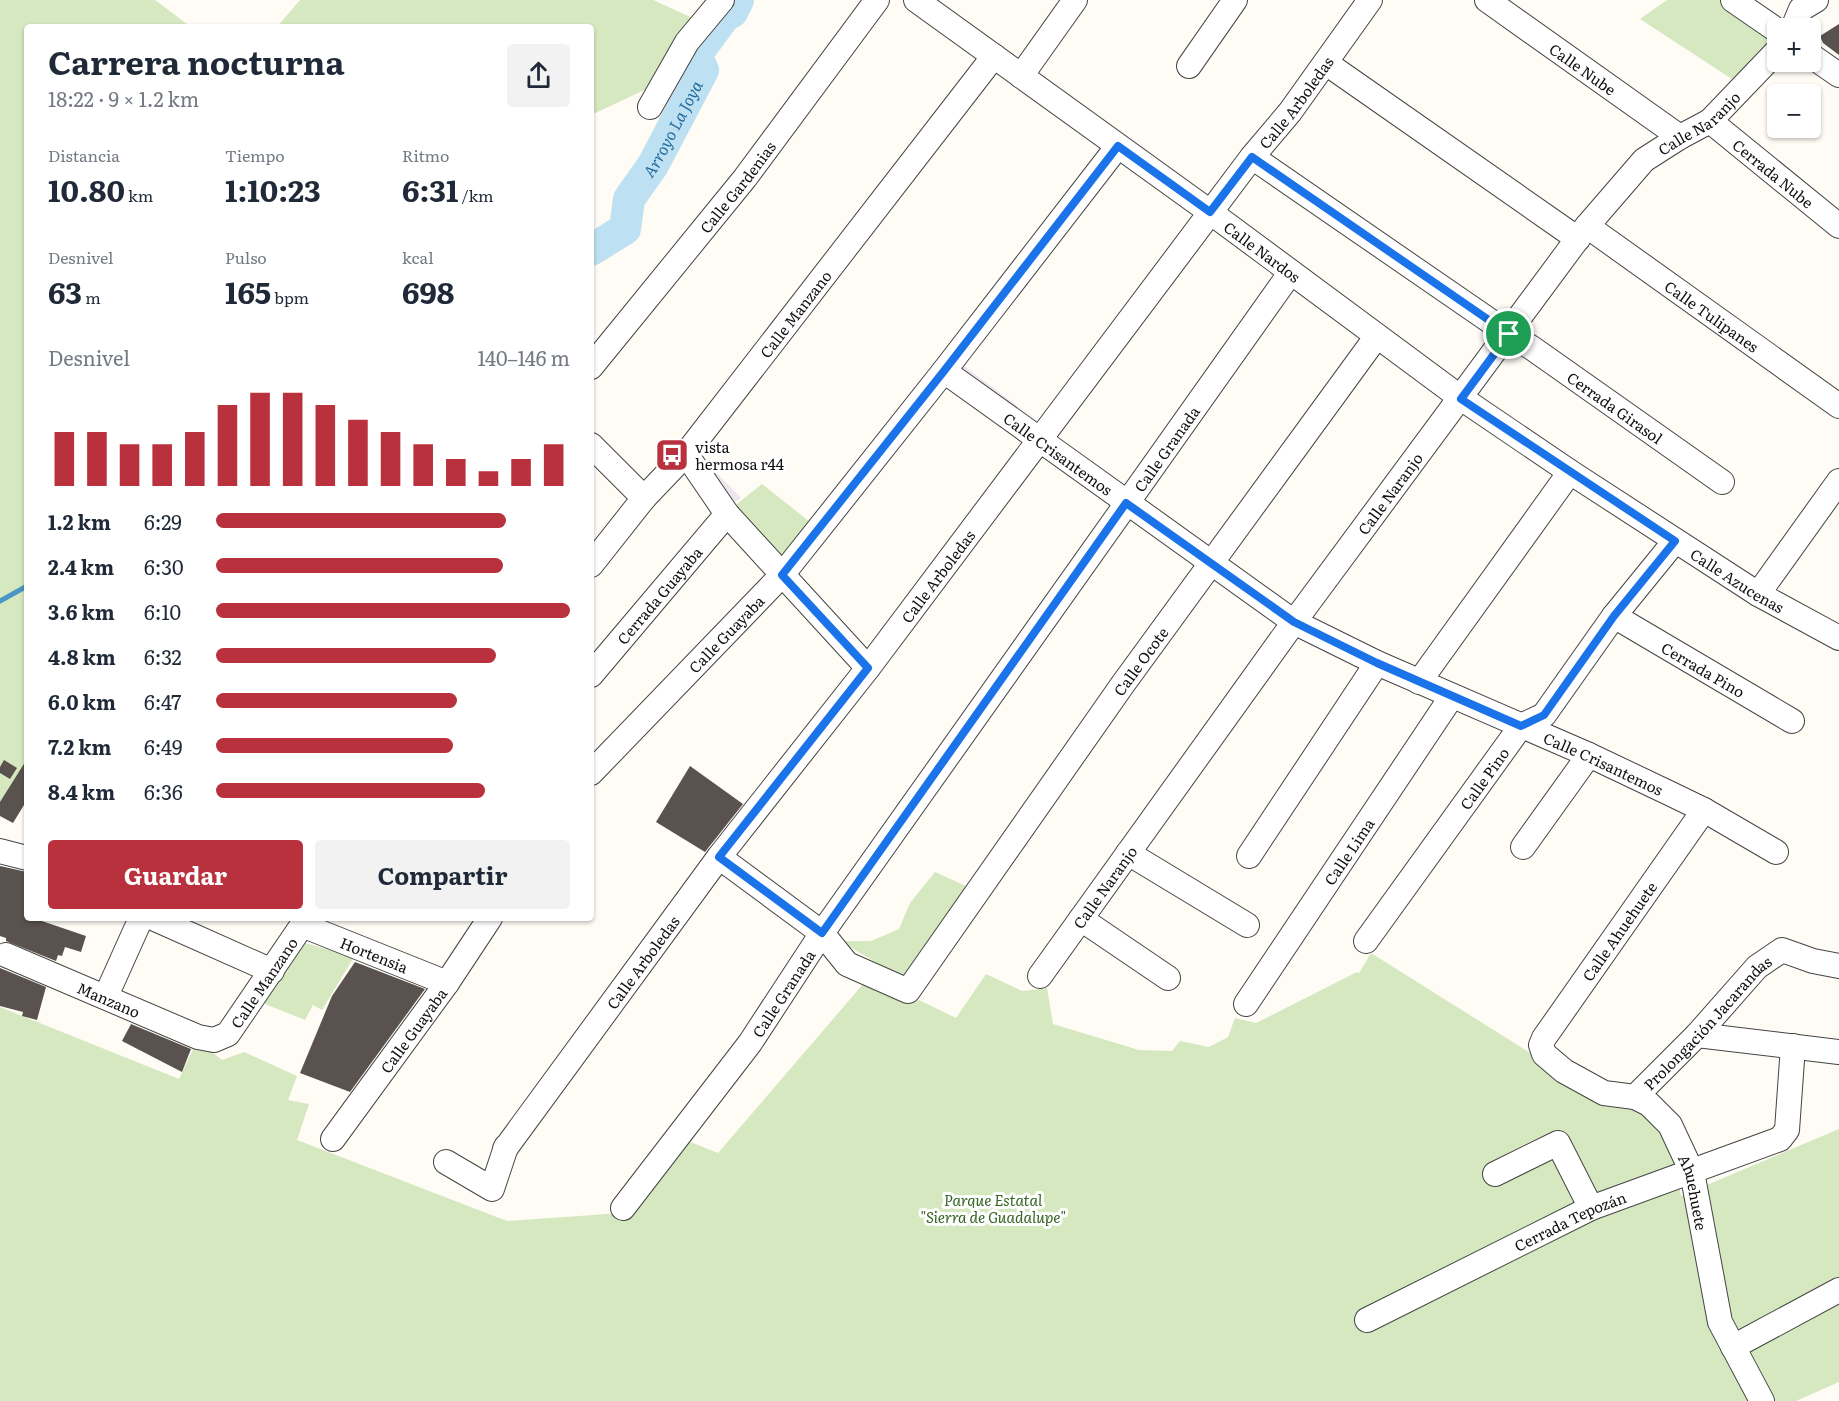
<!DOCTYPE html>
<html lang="es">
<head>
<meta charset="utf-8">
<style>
	:root { --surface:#fff; --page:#f2f2f3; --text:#1f2937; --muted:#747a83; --accent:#b8313c }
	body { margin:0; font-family:Literata,serif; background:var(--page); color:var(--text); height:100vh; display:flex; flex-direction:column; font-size:22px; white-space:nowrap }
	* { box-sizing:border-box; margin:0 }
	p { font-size:20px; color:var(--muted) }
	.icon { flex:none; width:33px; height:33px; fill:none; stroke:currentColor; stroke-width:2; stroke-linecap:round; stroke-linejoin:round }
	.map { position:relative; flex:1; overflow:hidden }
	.details { position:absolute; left:24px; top:24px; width:570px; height:897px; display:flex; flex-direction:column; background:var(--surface); border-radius:6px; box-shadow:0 2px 4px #0004 }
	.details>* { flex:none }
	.controls { position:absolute; left:1767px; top:18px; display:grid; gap:12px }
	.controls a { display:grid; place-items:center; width:54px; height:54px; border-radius:6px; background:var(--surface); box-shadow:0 2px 4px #0004; font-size:30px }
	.pin { position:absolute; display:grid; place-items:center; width:51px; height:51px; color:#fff; margin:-26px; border:3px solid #fff; border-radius:50%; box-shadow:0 2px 6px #0007 }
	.round { display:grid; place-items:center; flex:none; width:63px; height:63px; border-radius:6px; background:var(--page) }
	.summary { display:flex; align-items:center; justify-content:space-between; height:102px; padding:0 24px }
	h1 { font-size:33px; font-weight:700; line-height:45px }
	.stats { display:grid; grid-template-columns:repeat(3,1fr); gap:9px; height:102px; padding:6px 24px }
	.stats div { display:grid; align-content:center }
	.stats b { font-size:30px; font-weight:700 }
	.stats small { font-size:16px; font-weight:400 }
	.stats p { font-size:16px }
	.chart { height:168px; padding:12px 24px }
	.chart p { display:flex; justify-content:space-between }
	.chart svg { width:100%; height:108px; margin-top:6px; stroke:var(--accent); stroke-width:6 }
	.action { display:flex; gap:12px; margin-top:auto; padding:12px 24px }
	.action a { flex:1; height:69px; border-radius:6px; background:var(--accent); color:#fff; font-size:24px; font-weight:700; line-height:69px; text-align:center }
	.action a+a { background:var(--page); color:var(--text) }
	ul { padding:0 24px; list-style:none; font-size:20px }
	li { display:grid; grid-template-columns:96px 72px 1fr; align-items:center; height:45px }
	li i { height:15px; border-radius:8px; background:var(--accent) }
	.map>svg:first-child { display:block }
</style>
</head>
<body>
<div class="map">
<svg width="1839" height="1401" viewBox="0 0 1839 1401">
	<rect width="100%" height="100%" fill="#fefcf5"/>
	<g fill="#ede6ee">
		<polygon points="963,365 1045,427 1039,437 949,371"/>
		<polygon points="700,456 741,498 727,508"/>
	</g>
	<g fill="#d6e8c0">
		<polygon points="0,0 155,0 191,27 27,27 27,780 0,816"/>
		<polygon points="300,0 653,0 717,29 700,64 591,115 591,27 277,27"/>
		<polygon points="1667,0 1729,0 1777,34 1735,81 1640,19"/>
		<polygon points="762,484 810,522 780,565 728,511"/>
		<polygon points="935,872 966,886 907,981 840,941 871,941 899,929 910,903"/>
		<polygon points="302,942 354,957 322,1010 313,1005 305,1020 260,1002"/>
		<polygon points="1371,953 1602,1098 1645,1103 1673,1156 1681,1196 1839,1129 1839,1382 1796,1401 0,1401 0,1007 179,1079 195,1045 211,1051 222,1060 244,1052 297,1076 288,1100 309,1104 297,1140 507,1221 621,1213 688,1141 718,1153 870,976 956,1018 986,974 1022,991 1047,988 1053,1024 1139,1050 1172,1051 1180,1041 1209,1047 1228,1037 1235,1018 1256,1023 1357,972 1359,973"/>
	</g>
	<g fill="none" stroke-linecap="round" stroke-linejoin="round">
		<polyline stroke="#4997c4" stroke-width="5" points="0,601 27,586"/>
		<path stroke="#bde0f2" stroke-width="32" id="s1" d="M591,250L625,229L629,199L653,165L703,70L696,55L724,17L732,12L738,0"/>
	</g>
	<g fill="#59524e">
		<polygon points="1839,24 1839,55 1823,43 1820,36"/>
		<polygon points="27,759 27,800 13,823 0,816 0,802"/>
		<polygon points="4,760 17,768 10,779 0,773 0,767"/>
		<polygon points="690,766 743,804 705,852 656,822"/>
		<polygon points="0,866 27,872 27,918 33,918 86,936 81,952 65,947 62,956 58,955 56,961 6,941 6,938 0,936"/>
		<polygon points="355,962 425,989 350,1092 300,1073 332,996"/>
		<polygon points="0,968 46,987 37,1020 22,1016 23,1012 0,1006"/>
		<polygon points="131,1024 191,1049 182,1072 122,1041"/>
	</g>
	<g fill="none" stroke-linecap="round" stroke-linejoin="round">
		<defs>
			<g id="minor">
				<path id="s2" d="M916,0L1210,212L1461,398L1570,472L1758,594L1839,638"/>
				<path id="s3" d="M1487,0L1680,137"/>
				<polyline points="1733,0 1778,31"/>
				<polyline points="1793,28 1801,9 1816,0"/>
				<polyline points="1810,55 1839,75"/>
				<polyline points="1326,63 1578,239"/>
				<polyline points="1189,66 1235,0"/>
				<polyline points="1021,76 1075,0"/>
				<polyline points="650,107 687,42 722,0"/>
				<path id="s4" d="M1710,121L1839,226"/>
				<path id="s5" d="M1252,157L1509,334L1532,348L1722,482"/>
				<path id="s6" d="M1587,226L1839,406"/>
				<path id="s7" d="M591,367L745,178L877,0"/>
				<path id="s8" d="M944,371L1294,622L1377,663L1589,755L1671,794L1704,810L1776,852"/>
				<polyline points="591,445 644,498"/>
				<polyline points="686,454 727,514 868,668"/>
				<path id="s9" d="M591,565L644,498L686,454L994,56"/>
				<polyline points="1758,594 1839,481"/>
				<path id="s10" d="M1614,616L1792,721"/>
				<path id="s11" d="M591,675L727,514"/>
				<polyline points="1419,682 1570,472"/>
				<path id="s12" d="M591,773L782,575L944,371L1118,146"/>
				<path id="s13" d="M1704,810L1544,1038L1541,1045L1544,1054L1564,1071L1604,1093L1635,1097L1649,1104L1670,1125L1692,1172L1720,1322L1762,1401"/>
				<polyline points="1523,847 1589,755"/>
				<polyline points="0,851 27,858"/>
				<polyline points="1128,853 1247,925"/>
				<polyline points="1249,856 1377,663"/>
				<path id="s14" d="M719,857L822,933L847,964L908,991L1123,684L1377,336"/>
				<polyline points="153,918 272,971"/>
				<polyline points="1081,919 1168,978"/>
				<path id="s15" d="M302,925L447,983"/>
				<path id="s16" d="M1366,941L1521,726L1544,715L1614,616L1675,541"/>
				<path id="s17" d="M6,955L198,1037L214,1040L228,1034L307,918"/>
				<path id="s18" d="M1040,976L1294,622L1587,226L1644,160L1680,137L1710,121L1778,50"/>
				<polyline points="106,996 141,918"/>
				<path id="s19" d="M1246,1004L1452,696"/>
				<polyline points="1697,1035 1839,1052"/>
				<path id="s20" d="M1635,1097L1697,1035L1757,967L1782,950L1813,961L1839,966"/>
				<path id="s21" d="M333,1139L447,983L490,918"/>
				<path id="s22" d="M505,1149L719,857L868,668L1252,157L1290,112L1370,0"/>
				<polyline points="446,1162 492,1189 506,1147"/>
				<polyline points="1495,1174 1558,1143 1591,1208"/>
				<path id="s23" d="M623,1208L750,1043L822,933L1291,272"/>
				<path id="s24" d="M1367,1320L1591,1208L1780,1139L1787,1130L1793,1046"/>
				<polyline points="1733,1347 1839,1290"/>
			</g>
		</defs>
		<use href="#minor" stroke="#444" stroke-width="26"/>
		<use href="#minor" stroke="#fff" stroke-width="24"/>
	</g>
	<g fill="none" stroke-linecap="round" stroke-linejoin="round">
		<defs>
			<polygon id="route" points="1118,146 1210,212 1252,157 1509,334 1461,399 1675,541 1614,616 1544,715 1521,726 1377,663 1294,622 1126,503 822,933 719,857 868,668 782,575 944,371"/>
		</defs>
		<use href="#route" stroke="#fff" stroke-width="12"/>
		<use href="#route" stroke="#1a73e8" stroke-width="8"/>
	</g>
	<defs>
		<symbol id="bus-square" viewBox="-11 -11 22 22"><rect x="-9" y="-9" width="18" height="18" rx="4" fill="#b8313c" stroke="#fff"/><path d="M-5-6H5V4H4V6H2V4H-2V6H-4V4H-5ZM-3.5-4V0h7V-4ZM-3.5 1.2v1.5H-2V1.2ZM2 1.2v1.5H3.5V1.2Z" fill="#fff"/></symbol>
	</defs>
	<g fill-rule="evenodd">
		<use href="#bus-square" x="653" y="436" width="38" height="38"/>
	</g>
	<g text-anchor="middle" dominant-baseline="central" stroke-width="6" stroke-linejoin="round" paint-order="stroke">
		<g font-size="15" fill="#111" stroke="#fff">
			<text stroke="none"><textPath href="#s3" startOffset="118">Calle Nube</textPath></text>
			<text stroke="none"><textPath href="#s22" startOffset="1312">Calle Arboledas</textPath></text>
			<text stroke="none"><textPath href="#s18" startOffset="1082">Calle Naranjo</textPath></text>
			<text stroke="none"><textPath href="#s4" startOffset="82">Cerrada Nube</textPath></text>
			<text stroke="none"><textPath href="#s7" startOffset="232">Calle Gardenias</textPath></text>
			<text stroke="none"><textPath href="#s2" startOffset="428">Calle Nardos</textPath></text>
			<text stroke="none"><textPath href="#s9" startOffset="324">Calle Manzano</textPath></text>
			<text stroke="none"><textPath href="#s6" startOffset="154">Calle Tulipanes</textPath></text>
			<text stroke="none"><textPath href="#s5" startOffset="441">Cerrada Girasol</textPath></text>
			<text stroke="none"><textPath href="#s23" startOffset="934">Calle Granada</textPath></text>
			<text stroke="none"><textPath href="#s8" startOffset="141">Calle Crisantemos</textPath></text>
			<text stroke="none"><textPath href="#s18" startOffset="596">Calle Naranjo</textPath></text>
			<text stroke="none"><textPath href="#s22" startOffset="718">Calle Arboledas</textPath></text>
			<text stroke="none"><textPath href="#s2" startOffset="1006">Calle Azucenas</textPath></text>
			<text stroke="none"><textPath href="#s11" startOffset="105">Cerrada Guayaba</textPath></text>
			<text stroke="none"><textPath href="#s12" startOffset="194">Calle Guayaba</textPath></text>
			<text stroke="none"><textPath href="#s14" startOffset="638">Calle Ocote</textPath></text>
			<text stroke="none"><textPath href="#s10" startOffset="104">Cerrada Pino</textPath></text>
			<text stroke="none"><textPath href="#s8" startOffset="771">Calle Crisantemos</textPath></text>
			<text stroke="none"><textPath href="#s16" startOffset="201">Calle Pino</textPath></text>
			<text stroke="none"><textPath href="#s19" startOffset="184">Calle Lima</textPath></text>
			<text stroke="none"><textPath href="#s18" startOffset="110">Calle Naranjo</textPath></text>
			<text transform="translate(1619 931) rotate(-55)">Calle Ahuehuete</text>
			<text stroke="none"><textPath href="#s15" startOffset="78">Hortensia</textPath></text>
			<text stroke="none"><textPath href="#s22" startOffset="232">Calle Arboledas</textPath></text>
			<text stroke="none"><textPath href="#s17" startOffset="303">Calle Manzano</textPath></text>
			<text stroke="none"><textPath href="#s23" startOffset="268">Calle Granada</textPath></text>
			<text stroke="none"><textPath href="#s17" startOffset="112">Manzano</textPath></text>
			<text stroke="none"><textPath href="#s20" startOffset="104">Prolongación Jacarandas</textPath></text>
			<text stroke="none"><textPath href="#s21" startOffset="135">Calle Guayaba</textPath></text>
			<text stroke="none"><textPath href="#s13" startOffset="516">Ahuehuete</textPath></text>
			<text stroke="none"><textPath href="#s24" startOffset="226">Cerrada Tepozán</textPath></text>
		</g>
		<g font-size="15" fill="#111" stroke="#fff" text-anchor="start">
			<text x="695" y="446">vista<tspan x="695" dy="17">hermosa r44</tspan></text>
		</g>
		<g font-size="15" font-style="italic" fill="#346524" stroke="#fff">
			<text x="993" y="1199">Parque Estatal<tspan x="993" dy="17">"Sierra de Guadalupe"</tspan></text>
		</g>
		<g font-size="16" font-style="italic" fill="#216a9b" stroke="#fff">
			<text stroke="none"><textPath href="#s1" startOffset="153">Arroyo La Joya</textPath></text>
		</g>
	</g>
</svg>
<div class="controls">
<a>+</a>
<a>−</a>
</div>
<div class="pin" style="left:1509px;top:334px;background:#1e9e55"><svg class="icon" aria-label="arrive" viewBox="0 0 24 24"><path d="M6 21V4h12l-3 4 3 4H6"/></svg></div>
<section class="details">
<div class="summary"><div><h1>Carrera nocturna</h1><p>18:22 · 9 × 1.2 km</p></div><a class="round"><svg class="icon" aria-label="share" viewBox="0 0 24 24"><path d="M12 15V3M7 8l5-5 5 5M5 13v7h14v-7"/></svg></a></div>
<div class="stats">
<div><p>Distancia</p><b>10.80<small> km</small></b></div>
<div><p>Tiempo</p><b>1:10:23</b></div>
<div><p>Ritmo</p><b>6:31<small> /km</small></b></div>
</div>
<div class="stats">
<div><p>Desnivel</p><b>63<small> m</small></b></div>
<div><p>Pulso</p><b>165<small> bpm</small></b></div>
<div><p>kcal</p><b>698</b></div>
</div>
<div class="chart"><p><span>Desnivel</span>140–146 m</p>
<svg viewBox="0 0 160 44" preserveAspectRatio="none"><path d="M5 44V22M15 44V22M25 44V27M35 44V27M45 44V22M55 44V11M65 44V6M75 44V6M85 44V11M95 44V17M105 44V22M115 44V27M125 44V33M135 44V38M145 44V33M155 44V27"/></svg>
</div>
<ul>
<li><b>1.2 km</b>6:29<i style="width:82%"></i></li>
<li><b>2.4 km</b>6:30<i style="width:81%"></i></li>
<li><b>3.6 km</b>6:10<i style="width:100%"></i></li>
<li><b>4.8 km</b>6:32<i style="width:79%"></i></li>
<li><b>6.0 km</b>6:47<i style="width:68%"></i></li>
<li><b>7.2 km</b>6:49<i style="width:67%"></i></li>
<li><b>8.4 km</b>6:36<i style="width:76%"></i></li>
</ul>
<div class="action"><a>Guardar</a><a>Compartir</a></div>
</section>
</div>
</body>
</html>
